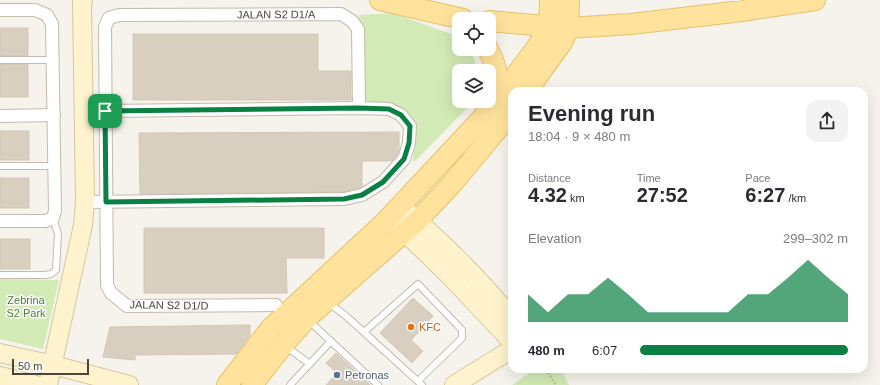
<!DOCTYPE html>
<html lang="en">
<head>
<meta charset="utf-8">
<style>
	:root { --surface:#fff; --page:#f2f2f3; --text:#2b2b33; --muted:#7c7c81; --accent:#0b8043 }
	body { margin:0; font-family:Helvetica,sans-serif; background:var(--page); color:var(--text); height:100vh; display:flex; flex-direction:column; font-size:15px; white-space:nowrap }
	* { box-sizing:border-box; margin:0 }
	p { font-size:13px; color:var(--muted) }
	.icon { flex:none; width:22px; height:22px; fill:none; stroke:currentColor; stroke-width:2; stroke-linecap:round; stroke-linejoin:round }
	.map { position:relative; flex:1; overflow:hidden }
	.details { position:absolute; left:508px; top:87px; width:360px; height:286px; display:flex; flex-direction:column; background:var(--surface); border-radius:12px; box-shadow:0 4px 16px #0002 }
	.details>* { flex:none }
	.controls { position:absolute; left:452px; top:12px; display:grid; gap:8px }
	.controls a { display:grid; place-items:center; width:44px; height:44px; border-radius:8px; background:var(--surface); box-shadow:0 4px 16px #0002; font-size:20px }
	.scale { position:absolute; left:12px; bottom:10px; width:77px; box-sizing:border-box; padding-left:4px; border:2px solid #4b4439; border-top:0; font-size:11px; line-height:14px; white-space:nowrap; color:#4b4439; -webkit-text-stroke:3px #fff; paint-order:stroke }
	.pin { position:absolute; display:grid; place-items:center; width:34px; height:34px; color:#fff; margin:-17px; border-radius:8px; box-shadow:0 2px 6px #0006 }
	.round { display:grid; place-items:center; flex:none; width:42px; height:42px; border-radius:12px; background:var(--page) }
	.headline { display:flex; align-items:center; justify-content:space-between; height:68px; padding:0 20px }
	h1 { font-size:22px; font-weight:800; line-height:30px }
	.figures { display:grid; grid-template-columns:repeat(3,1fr); gap:6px; height:68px; padding:4px 20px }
	.figures div { display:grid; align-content:center }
	.figures b { font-size:20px; font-weight:800 }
	.figures small { font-size:11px; font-weight:400 }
	.figures p { font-size:11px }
	.chart { height:112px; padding:8px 20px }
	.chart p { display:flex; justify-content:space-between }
	.chart svg { width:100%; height:72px; margin-top:4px; fill:var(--accent); opacity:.7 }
	ul { padding:0 20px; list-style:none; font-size:13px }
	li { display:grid; grid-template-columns:64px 48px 1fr; align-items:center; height:30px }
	li i { height:10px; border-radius:5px; background:var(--accent) }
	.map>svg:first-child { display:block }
</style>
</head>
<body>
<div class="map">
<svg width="880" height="385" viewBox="0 0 880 385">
	<rect width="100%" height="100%" fill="#f6f3ec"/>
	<g fill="#d2eab5">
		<path d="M393,13L459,37V49H470L478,70L459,71V101H472L471,104L413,163C414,143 421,110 394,105C383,103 373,103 362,102L359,15Z"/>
		<polygon points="0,279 59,280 43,349 0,339"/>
		<polygon points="536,369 561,369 569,385 512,385"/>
	</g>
	<g fill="#d8cfc1" stroke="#d3c7b4">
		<rect x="0" y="28" width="28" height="28"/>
		<polygon points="133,34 318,34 318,71 351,71 351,100 133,100"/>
		<rect x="0" y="64" width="28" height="33"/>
		<rect x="0" y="131" width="29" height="29"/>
		<polygon points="399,132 399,151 397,155 392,161 362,161 362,186 359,188 343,192 140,194 139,133"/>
		<rect x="0" y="178" width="29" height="30"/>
		<polygon points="144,228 324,228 324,258 286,258 287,293 144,293"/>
		<rect x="0" y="239" width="30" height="30"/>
		<polygon points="413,298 433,316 411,340 423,351 412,363 380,333"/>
		<polygon points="250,325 250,336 236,354 135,355 135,360 103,357 110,327"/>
		<polygon points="336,353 370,385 326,385 337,373 326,363"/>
	</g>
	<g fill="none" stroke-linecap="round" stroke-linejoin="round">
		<defs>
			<g id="lane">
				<polyline points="0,60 53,60"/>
				<polyline points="0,166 54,166"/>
				<polyline points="0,275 45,275 51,274 56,270 58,234 53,218"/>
				<polyline points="329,303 346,316 422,385"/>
				<polyline points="308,320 378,385"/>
				<polyline points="364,332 418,284 462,330 462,338 418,381"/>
				<polyline points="285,346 310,364"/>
				<polyline points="290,385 331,341"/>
			</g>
			<g id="street">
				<polyline points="0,10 35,10 47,15 52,24 55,211 53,218 46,221 0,221"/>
				<polyline points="0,116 54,115"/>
				<polyline points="85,202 344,199 362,195 383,182 404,159 409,143 410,126 401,115 389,109 359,108 105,111"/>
				<path id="s1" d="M276,305L127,306L111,293L107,285L105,27L109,18L119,15L341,14L352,21L358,29L359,108"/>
			</g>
			<g id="secondary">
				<path d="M401,206C440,241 480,278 512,319"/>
				<polyline points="395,223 449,275 512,342"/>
				<polyline points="0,353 53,365 129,385"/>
				<polyline points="0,376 36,385"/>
				<polyline points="48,385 83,225 85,202 82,3 83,0"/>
				<polyline points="454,385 512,349"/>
			</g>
			<g id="primary">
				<polyline points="380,0 463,19"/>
				<polyline points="489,21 568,28 631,24 742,11 815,0"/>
				<path d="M488,49C500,72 498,79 490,103"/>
				<polyline points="527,91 563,41 568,28 569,0"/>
				<polyline points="227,385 271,328 385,222 488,112 537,47 549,26 550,0"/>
				<polyline points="252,385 284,344 307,318 417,221 451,185 512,112"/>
			</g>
		</defs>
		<use href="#lane" stroke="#c2bbae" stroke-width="8"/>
		<use href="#street" stroke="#c2bbae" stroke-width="14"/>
		<use href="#secondary" stroke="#d6c79b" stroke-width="20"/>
		<use href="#primary" stroke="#e6c16a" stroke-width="22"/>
		<polyline stroke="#c4b79f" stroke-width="2" stroke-dasharray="2 2" stroke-linecap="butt" points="546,369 556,385"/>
		<use href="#lane" stroke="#fff" stroke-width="6"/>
		<use href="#street" stroke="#fff" stroke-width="12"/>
		<use href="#secondary" stroke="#fff3cd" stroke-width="18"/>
		<use href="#primary" stroke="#ffe39c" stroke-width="20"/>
	</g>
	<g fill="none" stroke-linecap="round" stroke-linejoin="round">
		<defs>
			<polygon id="route" points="359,108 389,109 401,115 410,126 409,143 404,159 383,182 362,195 344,199 106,202 105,111"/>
		</defs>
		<use href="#route" stroke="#fff" stroke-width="8"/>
		<use href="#route" stroke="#0b8043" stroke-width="5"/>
	</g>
	<circle fill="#e8710a" stroke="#fff" stroke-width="1.5" cx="411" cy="327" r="4"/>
	<circle fill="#5c6f8a" stroke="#fff" stroke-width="1.5" cx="337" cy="375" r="4"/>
	<g text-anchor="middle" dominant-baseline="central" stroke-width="3" stroke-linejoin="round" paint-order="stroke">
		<g font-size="11" fill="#4b4439" stroke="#fff">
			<text stroke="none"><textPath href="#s1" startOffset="614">JALAN S2 D1/A</textPath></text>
			<text transform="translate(169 305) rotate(1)">JALAN S2 D1/D</text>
		</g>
		<g font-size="11" fill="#4a7f2a" stroke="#fff">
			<text x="26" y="300">Zebrina<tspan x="26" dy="13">S2 Park</tspan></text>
		</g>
		<g font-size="11" fill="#c56008" stroke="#fff" text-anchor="start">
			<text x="419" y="327">KFC</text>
		</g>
		<g font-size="11" fill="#4e5e75" stroke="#fff" text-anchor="start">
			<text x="345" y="375">Petronas</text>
		</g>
	</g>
</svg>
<div class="controls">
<a><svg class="icon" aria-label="locate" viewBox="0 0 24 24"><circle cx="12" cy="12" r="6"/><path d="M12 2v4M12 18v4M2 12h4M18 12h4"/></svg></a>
<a><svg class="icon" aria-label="layers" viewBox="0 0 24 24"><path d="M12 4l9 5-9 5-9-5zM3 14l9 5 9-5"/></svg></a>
</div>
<div class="scale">50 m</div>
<div class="pin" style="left:105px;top:111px;background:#1e9e55"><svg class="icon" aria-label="arrive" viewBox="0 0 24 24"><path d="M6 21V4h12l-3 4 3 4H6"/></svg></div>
<section class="details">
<div class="headline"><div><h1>Evening run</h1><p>18:04 · 9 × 480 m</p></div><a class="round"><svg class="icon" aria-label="share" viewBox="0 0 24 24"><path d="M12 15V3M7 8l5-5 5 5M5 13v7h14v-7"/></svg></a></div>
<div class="figures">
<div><p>Distance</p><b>4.32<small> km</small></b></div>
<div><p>Time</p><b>27:52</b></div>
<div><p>Pace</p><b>6:27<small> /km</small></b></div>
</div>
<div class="chart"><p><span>Elevation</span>299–302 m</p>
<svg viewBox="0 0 160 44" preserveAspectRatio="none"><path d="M0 44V27L10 38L20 27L30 27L40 17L50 27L60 38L70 38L80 38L90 38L100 38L110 27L120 27L130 17L140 6L150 17L160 27V44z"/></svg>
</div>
<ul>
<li><b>480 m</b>6:07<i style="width:100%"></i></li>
</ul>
</section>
</div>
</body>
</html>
